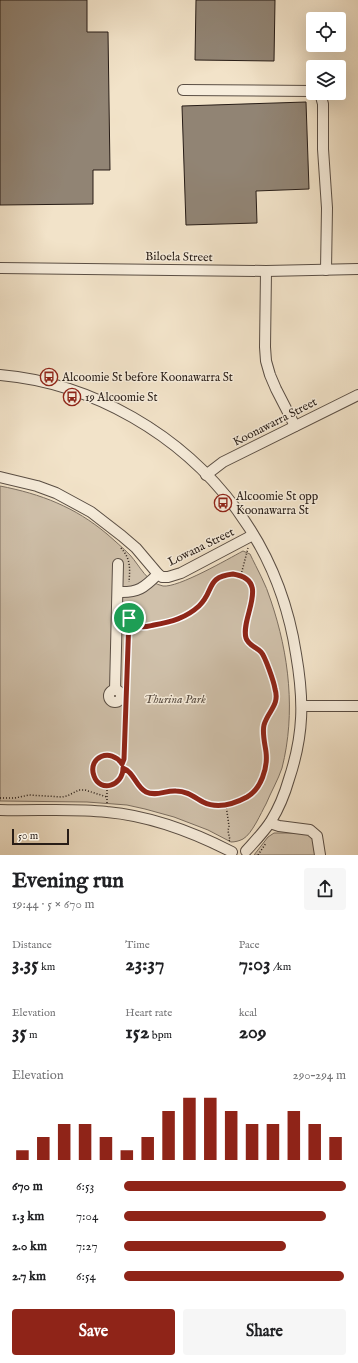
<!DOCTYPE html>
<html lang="en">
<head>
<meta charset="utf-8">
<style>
	:root { --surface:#fff; --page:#f6f6f6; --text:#202124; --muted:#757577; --accent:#8f2418 }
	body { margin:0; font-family:"IM FELL English",serif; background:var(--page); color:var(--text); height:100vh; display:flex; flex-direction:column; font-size:15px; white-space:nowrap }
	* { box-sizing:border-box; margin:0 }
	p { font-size:13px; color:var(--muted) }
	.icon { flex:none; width:22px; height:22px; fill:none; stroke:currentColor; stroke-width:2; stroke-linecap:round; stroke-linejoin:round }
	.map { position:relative; height:855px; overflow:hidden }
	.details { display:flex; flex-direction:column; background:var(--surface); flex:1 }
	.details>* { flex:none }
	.controls { position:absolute; left:306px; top:12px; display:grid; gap:8px }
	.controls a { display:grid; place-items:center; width:40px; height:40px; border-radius:4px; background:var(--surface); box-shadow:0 4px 16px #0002; font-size:20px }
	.scale { position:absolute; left:12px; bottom:10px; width:57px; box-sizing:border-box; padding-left:4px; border:2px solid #281d17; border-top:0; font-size:11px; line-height:14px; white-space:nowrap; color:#281d17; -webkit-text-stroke:3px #f7eddc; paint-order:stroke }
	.pin { position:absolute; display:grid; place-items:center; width:34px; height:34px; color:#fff; margin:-17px; border:2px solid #fff; border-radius:50%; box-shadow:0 1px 4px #0007 }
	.round { display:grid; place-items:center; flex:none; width:42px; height:42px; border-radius:4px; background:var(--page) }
	.head { display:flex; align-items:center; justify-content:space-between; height:68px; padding:0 12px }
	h1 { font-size:22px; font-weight:700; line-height:30px }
	.metrics { display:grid; grid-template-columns:repeat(3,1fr); gap:6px; height:68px; padding:4px 12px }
	.metrics div { display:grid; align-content:center }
	.metrics b { font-size:20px; font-weight:700 }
	.metrics small { font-size:11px; font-weight:400 }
	.metrics p { font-size:11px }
	.chart { height:112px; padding:8px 12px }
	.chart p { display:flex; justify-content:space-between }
	.chart svg { width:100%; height:72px; margin-top:4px; stroke:var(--accent); stroke-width:6 }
	.cta { display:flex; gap:8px; margin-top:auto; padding:8px 12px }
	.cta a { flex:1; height:46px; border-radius:4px; background:var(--accent); color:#fff; font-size:16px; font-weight:700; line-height:46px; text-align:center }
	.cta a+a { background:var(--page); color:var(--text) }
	ul { padding:0 12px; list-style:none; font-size:13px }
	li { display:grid; grid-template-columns:64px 48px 1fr; align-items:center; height:30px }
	li i { height:10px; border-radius:5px; background:var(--accent) }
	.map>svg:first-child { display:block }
</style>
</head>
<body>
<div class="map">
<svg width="358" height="855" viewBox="0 0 358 855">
	<rect width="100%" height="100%" fill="#f2e3c9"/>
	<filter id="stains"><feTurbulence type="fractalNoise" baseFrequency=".005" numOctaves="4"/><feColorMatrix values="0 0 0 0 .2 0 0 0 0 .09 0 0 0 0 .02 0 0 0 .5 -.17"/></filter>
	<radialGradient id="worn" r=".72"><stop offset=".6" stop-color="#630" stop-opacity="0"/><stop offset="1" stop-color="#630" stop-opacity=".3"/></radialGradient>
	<g fill="#d0c1ab" stroke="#7c6f61">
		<path d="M0,486C41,494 75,507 107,534C115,541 123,548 130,555C140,566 147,583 163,586C178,588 228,559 243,551L250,554C257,569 266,584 271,601C289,654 296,713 282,768C278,780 271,792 266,804C261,813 252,834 243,839C239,841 235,842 231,842L208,830L174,817L145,809L127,805L87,802L0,801Z"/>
		<polygon points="274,833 302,833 308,834 313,838 315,855 254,855 268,837"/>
	</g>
	<g fill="#918474" stroke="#281d17">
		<polygon points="0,0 87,0 87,32 108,32 110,170 93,170 93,204 0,205"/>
		<polygon points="196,0 275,0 274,61 195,60"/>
		<polygon points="306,102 309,189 256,191 257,223 186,225 182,106"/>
	</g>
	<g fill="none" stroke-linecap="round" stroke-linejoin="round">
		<defs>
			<g id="minor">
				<polyline points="183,90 313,91"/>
				<polyline points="320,93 323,104 323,149 327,208 326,270"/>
				<polyline points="0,268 266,271 358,269"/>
				<polyline points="266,271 265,347 266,361 270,375 276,389 295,426"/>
				<path d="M0,375C93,383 182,435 237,510C268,552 288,602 296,654C304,700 304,734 289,779C285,793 279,808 271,821C264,832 255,841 246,851"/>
				<polyline points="206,475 223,462 358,395"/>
				<polyline points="0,477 37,486 56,493 91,512 122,536 136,548 158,574 162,577 168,577 181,573 253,535"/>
				<path d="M118,592C138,593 144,588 158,574"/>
				<circle cx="115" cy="696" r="6"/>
				<polyline points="115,690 118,564"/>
				<polyline points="302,706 358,706"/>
				<path d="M0,810C36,811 72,808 107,812C152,816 193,832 232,852"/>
				<polyline points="270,823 279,826 310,830 317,836 320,855"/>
			</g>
		</defs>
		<use href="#minor" stroke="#5a4e44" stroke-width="12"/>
		<g stroke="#281d17" stroke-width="1.5" stroke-dasharray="1 2" stroke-linecap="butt">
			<path d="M121,548C131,559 130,569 129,582"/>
			<polyline points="241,575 248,548"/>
			<polyline points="128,635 140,626"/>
			<circle cx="108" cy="770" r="15"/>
			<polyline points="122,764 124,759 129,600"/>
			<path d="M123,768C135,773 137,789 149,793C155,795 160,792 167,791C173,790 179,791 185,792C194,794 201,802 212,805C240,810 263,790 266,762C267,751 263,740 264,729C265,714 280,707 276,690C274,683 265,658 262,653C258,647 250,646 246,639C238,621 263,597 248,581C239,572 221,572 213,582C207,590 206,599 199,606C186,618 170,623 153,626C148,626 143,628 138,626C135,624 132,621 129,618"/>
			<polyline points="0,798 15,798 29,795 62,797 67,796 79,790 85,790 107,797"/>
			<polyline points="107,803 107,785"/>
			<polyline points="226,805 229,826 228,831 230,840 229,841"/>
			<polyline points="258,855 266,843"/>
		</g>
		<use href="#minor" stroke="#f7eddc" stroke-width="10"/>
	</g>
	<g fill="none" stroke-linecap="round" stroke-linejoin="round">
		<defs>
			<path id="route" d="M233,574C272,580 240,617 246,638C248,645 256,647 261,652C265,656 274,682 275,689C280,705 268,711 264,725C262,733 265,744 266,752C268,768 261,789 247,797C234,804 217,809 203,802C194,797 187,791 176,791C166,790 156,797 146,792C136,787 134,772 123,768C123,786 100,793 94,776C87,757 111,747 122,764L124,759L129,618C132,621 135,625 139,626C143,628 149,626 154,625C171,622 186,618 199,606C215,591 205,577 233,574Z"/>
		</defs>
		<use href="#route" stroke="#fff" stroke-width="8"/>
		<use href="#route" stroke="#8f2418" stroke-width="5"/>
	</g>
	<defs>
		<symbol id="bus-ring" viewBox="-11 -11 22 22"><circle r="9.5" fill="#f7eddc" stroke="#8f2418" stroke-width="1.5"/><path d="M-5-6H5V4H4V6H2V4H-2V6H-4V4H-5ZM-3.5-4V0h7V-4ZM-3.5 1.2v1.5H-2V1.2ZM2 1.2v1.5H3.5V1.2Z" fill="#8f2418"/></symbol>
	</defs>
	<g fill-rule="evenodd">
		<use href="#bus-ring" x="39" y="367" width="20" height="20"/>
		<use href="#bus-ring" x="62" y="387" width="20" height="20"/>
		<use href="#bus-ring" x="213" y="493" width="20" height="20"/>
	</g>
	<g text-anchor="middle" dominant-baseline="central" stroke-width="3" stroke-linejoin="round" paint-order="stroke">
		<g font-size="12" fill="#281d17" stroke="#f7eddc">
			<text transform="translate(179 257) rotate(1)">Biloela Street</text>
			<text transform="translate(275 422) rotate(-27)">Koonawarra Street</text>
			<text transform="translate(201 547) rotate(-26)">Lowana Street</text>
		</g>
		<g font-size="12" fill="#281d17" stroke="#f7eddc" text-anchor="start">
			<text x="62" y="377">Alcoomie St before Koonawarra St</text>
			<text x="85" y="397">19 Alcoomie St</text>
			<text x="236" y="496">Alcoomie St opp<tspan x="236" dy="14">Koonawarra St</tspan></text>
		</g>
		<g font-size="12" font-style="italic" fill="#5a4e43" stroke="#f7eddc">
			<text x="175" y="699">Thurina Park</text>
		</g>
	</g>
	<rect width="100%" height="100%" filter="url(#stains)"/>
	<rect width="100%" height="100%" fill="url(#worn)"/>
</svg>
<div class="controls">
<a><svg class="icon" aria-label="locate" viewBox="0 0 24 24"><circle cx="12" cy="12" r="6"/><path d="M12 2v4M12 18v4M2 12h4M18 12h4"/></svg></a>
<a><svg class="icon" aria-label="layers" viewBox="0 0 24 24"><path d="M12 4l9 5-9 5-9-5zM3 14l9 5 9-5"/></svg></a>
</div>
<div class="scale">50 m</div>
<div class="pin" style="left:129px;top:618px;background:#1e9e55"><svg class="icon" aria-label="arrive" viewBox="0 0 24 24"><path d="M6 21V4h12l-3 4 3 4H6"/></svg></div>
</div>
<section class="details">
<div class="head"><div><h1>Evening run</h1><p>19:44 · 5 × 670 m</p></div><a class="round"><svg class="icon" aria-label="share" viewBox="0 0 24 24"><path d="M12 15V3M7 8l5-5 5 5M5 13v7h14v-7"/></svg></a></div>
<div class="metrics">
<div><p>Distance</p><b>3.35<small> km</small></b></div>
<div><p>Time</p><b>23:37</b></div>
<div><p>Pace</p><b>7:03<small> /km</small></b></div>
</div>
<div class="metrics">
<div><p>Elevation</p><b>35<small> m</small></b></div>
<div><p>Heart rate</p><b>152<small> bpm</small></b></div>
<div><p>kcal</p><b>209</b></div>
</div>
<div class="chart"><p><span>Elevation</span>290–294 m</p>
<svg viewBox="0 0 160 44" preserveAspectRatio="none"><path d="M5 44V38M15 44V30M25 44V22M35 44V22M45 44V30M55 44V38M65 44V30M75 44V14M85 44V6M95 44V6M105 44V14M115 44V22M125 44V22M135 44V14M145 44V22M155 44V30"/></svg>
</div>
<ul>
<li><b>670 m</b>6:53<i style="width:100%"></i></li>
<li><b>1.3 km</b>7:04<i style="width:91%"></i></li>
<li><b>2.0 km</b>7:27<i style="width:73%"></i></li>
<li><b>2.7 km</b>6:54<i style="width:99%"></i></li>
</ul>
<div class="cta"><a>Save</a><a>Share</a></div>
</section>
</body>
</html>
